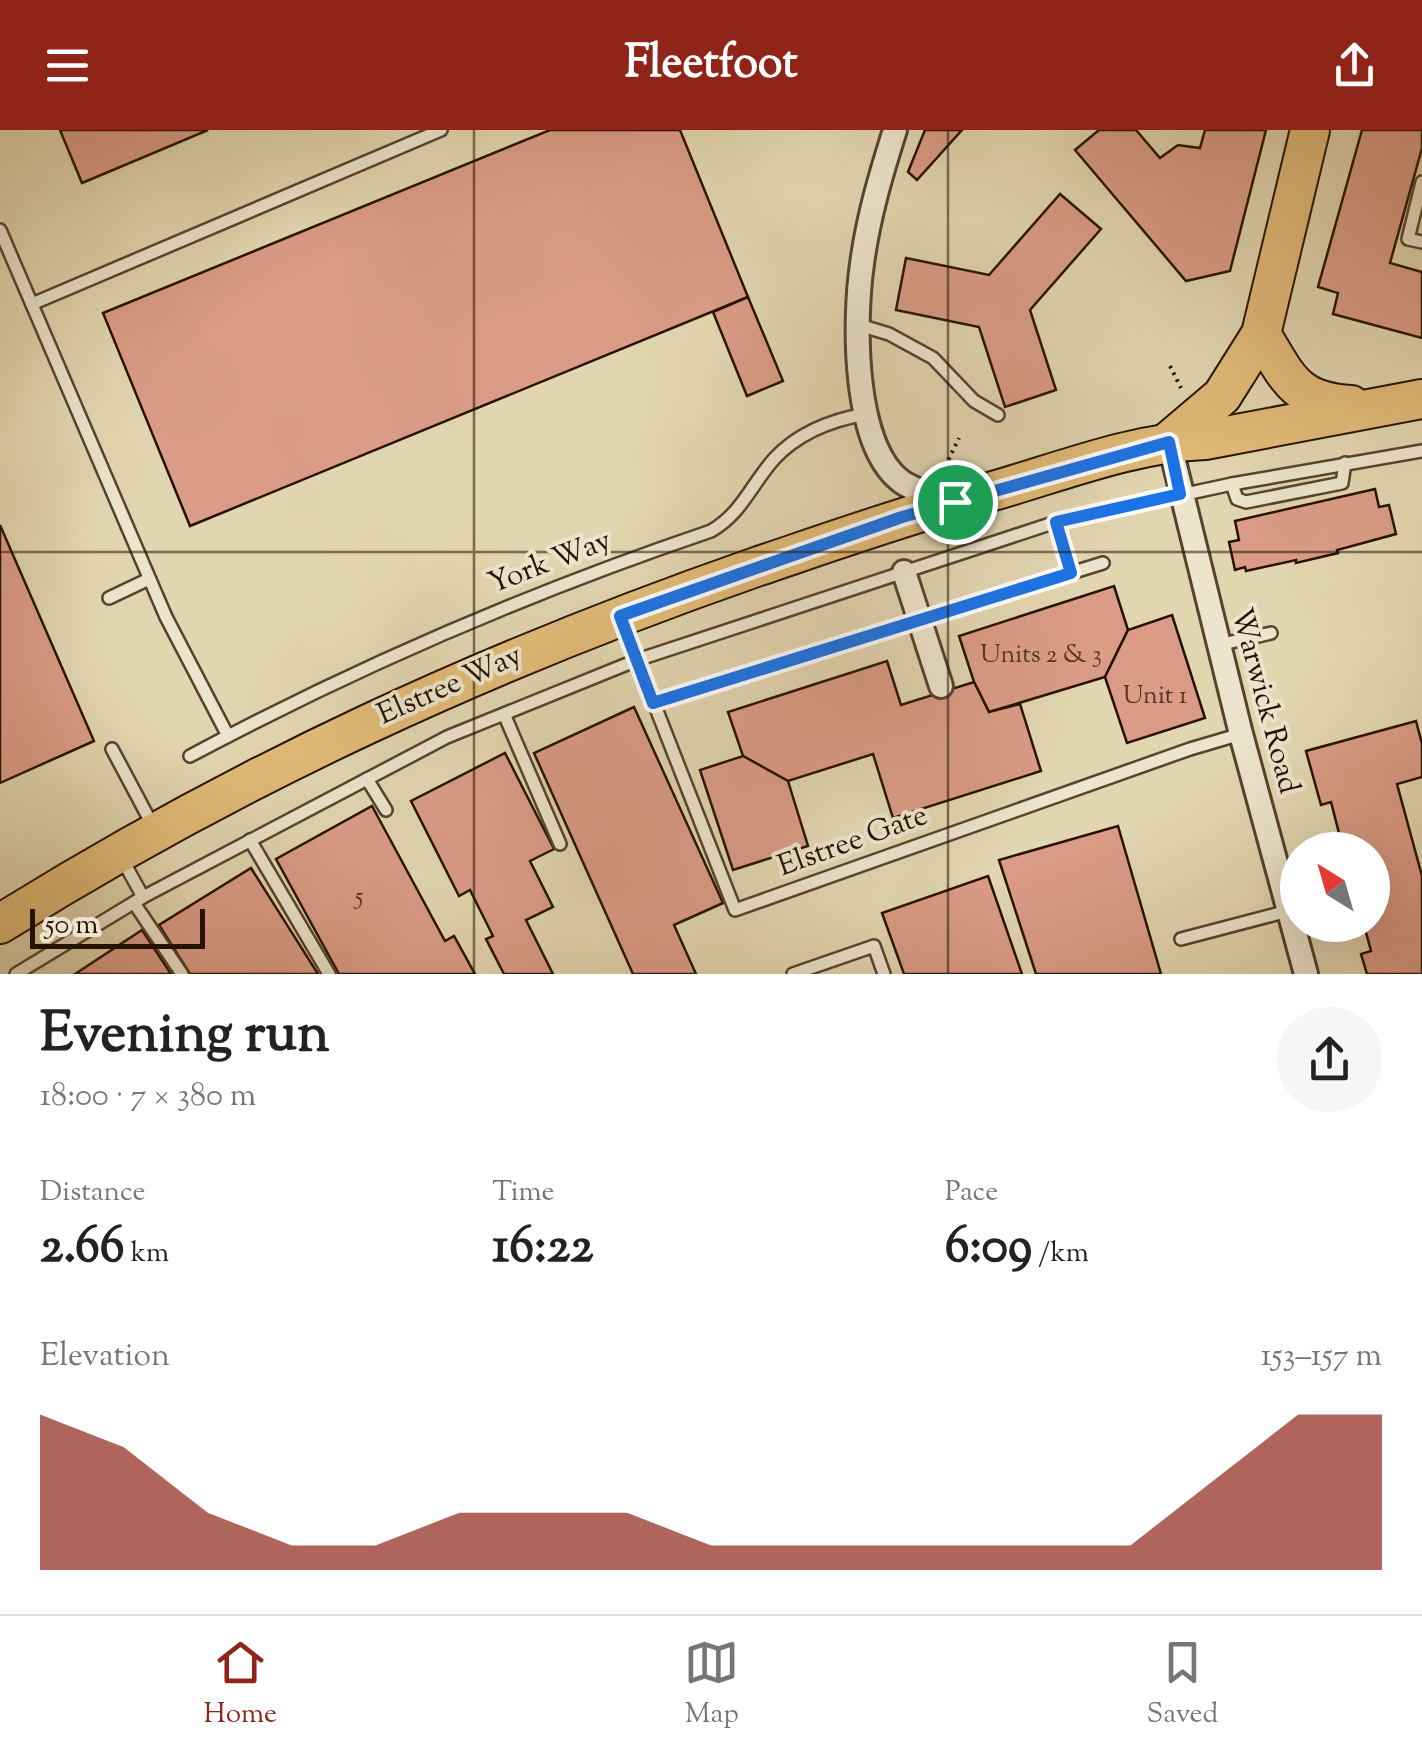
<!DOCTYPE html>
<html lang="en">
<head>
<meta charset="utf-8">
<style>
	:root { --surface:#fff; --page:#f6f6f6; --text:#222; --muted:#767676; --line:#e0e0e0; --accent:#8f2418 }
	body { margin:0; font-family:"Sorts Mill Goudy",serif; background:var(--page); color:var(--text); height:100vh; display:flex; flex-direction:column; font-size:38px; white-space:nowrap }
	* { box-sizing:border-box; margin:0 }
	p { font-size:32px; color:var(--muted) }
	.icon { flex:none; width:55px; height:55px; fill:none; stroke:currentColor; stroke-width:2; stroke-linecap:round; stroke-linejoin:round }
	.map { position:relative; height:844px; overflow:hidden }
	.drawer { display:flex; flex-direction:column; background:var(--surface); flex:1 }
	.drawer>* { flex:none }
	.needle { width:65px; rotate:323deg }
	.controls { position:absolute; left:1280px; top:702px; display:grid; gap:20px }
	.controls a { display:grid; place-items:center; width:110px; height:110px; border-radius:50%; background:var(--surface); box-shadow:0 10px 40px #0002; font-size:50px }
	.scale { position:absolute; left:30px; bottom:25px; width:175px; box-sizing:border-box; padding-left:10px; border:5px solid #271200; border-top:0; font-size:28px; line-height:35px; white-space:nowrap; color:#271200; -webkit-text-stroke:8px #ece4cc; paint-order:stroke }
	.pin { position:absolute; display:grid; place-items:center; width:85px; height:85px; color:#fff; margin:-42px; border:5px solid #fff; border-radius:50%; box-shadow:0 2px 10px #0007 }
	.round { display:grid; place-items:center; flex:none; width:105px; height:105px; border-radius:52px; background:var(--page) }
	.headline { display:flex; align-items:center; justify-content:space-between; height:170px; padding:0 40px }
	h1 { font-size:55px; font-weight:700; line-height:75px }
	.metrics { display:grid; grid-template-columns:repeat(3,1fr); gap:15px; height:170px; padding:10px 40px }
	.metrics div { display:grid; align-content:center }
	.metrics b { font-size:50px; font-weight:700 }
	.metrics small { font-size:28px; font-weight:400 }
	.metrics p { font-size:28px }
	.chart { height:280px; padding:20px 40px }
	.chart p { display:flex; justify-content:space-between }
	.chart svg { width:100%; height:180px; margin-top:10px; fill:var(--accent); opacity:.7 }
	header { display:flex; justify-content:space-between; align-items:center; height:130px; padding:0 40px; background:var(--accent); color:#fff; font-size:45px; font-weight:700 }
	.menu { display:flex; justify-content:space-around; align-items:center; height:140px; border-top:2px solid var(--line); background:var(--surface); font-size:28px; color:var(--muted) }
	.menu a { display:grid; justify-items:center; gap:5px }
	.menu .active { color:var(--accent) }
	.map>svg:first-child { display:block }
</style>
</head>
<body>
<header><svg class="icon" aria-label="menu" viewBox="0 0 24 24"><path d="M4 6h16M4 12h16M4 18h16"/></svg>Fleetfoot<svg class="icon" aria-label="share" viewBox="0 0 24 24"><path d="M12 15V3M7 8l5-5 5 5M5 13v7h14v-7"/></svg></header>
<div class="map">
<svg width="1422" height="844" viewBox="0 0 1422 844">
	<rect width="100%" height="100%" fill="#e2d6b1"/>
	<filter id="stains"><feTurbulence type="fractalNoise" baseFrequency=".002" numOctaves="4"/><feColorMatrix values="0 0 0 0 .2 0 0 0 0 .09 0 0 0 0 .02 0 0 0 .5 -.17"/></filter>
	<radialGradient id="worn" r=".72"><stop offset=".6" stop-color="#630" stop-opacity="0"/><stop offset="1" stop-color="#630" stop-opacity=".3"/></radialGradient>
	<g fill="#da9c87" stroke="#271200" stroke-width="2.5">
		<polygon points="60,0 208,0 82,53"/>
		<polygon points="550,0 680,0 748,167 190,396 103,183"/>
		<polygon points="925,0 962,0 917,50 908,42"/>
		<polygon points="1099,0 1136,0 1160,28 1178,15 1200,18 1205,0 1266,0 1230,141 1186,151 1075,20"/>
		<polygon points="1362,0 1422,0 1422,18 1390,133 1422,142 1422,208 1333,184 1338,163 1318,157"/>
		<polygon points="1060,64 1101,99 1030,180 1056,260 1005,277 979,197 896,180 906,128 989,145"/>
		<polygon points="748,167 783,251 747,266 713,182"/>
		<polygon points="1375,359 1379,377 1389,375 1396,404 1337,420 1338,423 1296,433 1296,430 1246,441 1245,437 1235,440 1229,412 1239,410 1235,391"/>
		<polygon points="0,395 94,611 0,653"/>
		<polygon points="1114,456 1128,500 1105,547 989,582 974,552 959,506"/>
		<polygon points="1172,485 1205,588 1127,613 1105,547 1128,500"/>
		<polygon points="887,531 901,575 974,552 989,582 1020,574 1041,641 893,688 873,624 788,651 743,626 728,582"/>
		<polygon points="634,577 723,773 674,795 696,844 633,844 534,623"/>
		<polygon points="1416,591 1422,614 1422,647 1397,654 1422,746 1422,844 1367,844 1361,824 1371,821 1364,795 1372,795 1372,720 1333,720 1330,710 1340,707 1331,672 1321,675 1306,621"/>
		<polygon points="505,623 554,719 530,731 553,777 526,790 553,844 504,844 486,809 493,806 470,760 459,766 411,671"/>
		<polygon points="743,626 788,651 808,716 733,740 700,640"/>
		<polygon points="372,676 445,811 454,806 475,844 339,844 276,729"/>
		<polygon points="1118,696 1161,844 1036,844 999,730"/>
		<polygon points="251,738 318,844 190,844 159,795"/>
		<polygon points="988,746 1022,844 904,844 882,783"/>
		<polygon points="142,800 171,844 75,844"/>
	</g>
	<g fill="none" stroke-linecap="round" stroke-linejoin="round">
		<defs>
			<g id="lane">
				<polyline points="1422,52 1408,109 1422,112"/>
				<polyline points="0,100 166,487 228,606"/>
				<polyline points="32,174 441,0"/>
				<polyline points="859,195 889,204 933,228 974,271 998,285"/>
				<polyline points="1232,354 1237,369 1246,372 1342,353 1345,333"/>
				<polyline points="1056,392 1071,443"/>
				<polyline points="109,468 149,449"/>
				<polyline points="623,494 735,780 1190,619 1241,604"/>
				<polyline points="1218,515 1271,503"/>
				<polyline points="653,573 1103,433"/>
				<polyline points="504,584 560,714"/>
				<polyline points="112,619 154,698"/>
				<path d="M190,626C357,537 531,462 711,401C742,383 751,355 774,329C798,303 831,290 866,284"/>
				<polyline points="367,649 386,680"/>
				<polyline points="250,710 329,844"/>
				<polyline points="121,727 143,767"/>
				<polyline points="134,773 182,844"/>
				<polyline points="1181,809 1288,781"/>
				<polyline points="16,844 143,767 447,607 637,530 1056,392 1232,354 1422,321"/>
				<polyline points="793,844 874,816 884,844"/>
			</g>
			<g id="street">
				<path d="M895,0C881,44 868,88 862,134C854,189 852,316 902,352C917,362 936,366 952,371"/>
				<polyline points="1169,311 1241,604 1306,844"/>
				<polyline points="904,442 941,556"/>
			</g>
			<g id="primary">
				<path d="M1261,204C1287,246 1294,272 1351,275"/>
				<polyline points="1169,311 1222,266 1261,204 1310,0"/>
				<path d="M0,794C240,644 489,530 756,437C830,412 903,386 979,365C1053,345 1128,313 1205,310L1422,269"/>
			</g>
		</defs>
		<use href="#lane" stroke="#56432c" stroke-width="16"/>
		<use href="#street" stroke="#56432c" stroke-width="28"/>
		<use href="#primary" stroke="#271200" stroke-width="42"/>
		<g stroke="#271200" stroke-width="4" stroke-dasharray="2.5 5" stroke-linecap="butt">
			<polyline points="1170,236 1181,258"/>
			<polyline points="942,343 959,308"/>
		</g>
		<use href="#lane" stroke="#ece4cc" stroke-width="11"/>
		<use href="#street" stroke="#ece4cc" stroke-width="22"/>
		<use href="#primary" stroke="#e1bb78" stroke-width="38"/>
	</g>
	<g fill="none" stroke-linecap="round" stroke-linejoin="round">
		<defs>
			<polygon id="route" points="1169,312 1180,364 1056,392 1071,443 653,573 620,486 902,387"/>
		</defs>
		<use href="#route" stroke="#fff" stroke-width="20"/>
		<use href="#route" stroke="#1a73e8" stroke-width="12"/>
	</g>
	<path fill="none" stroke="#271200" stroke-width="2.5" stroke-opacity="0.55" d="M474,0V844M948,0V844M0,422H1422"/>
	<g text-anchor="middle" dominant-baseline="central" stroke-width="8" stroke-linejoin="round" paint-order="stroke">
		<g font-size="25" fill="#543422">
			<text x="1041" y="526">Units 2 &amp; 3</text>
			<text x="1155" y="567">Unit 1</text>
			<text x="359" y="768">5</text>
		</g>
		<g font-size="30" fill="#271200" stroke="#ece4cc">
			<text transform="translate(550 433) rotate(-21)">York Way</text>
			<text transform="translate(450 556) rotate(-24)">Elstree Way</text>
			<text transform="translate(1264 571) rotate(75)">Warwick Road</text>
			<text transform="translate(853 712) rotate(-20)">Elstree Gate</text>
		</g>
	</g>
	<rect width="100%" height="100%" filter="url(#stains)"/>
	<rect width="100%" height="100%" fill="url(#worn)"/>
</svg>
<div class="controls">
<a><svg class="needle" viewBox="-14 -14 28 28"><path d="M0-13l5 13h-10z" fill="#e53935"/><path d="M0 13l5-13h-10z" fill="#767676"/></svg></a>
</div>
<div class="scale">50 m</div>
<div class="pin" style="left:955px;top:372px;background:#1e9e55"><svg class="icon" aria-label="arrive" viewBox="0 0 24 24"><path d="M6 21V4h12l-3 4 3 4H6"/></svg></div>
</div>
<section class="drawer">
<div class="headline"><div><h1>Evening run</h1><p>18:00 · 7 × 380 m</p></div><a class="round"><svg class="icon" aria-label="share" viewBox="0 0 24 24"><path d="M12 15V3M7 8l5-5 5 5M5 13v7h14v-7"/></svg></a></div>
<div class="metrics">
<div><p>Distance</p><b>2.66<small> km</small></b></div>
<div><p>Time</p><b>16:22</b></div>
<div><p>Pace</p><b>6:09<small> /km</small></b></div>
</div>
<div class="chart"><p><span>Elevation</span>153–157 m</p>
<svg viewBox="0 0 160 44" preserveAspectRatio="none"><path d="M0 44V6L10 14L20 30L30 38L40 38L50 30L60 30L70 30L80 38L90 38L100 38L110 38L120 38L130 38L140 22L150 6L160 6V44z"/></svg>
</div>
</section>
<nav class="menu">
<a class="active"><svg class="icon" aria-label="home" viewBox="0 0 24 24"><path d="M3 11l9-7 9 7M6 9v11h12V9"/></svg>Home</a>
<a><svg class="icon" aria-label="map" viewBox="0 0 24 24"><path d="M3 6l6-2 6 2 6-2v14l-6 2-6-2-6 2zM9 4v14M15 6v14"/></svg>Map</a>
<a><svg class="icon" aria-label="saved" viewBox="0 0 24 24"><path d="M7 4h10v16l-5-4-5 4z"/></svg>Saved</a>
</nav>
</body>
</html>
